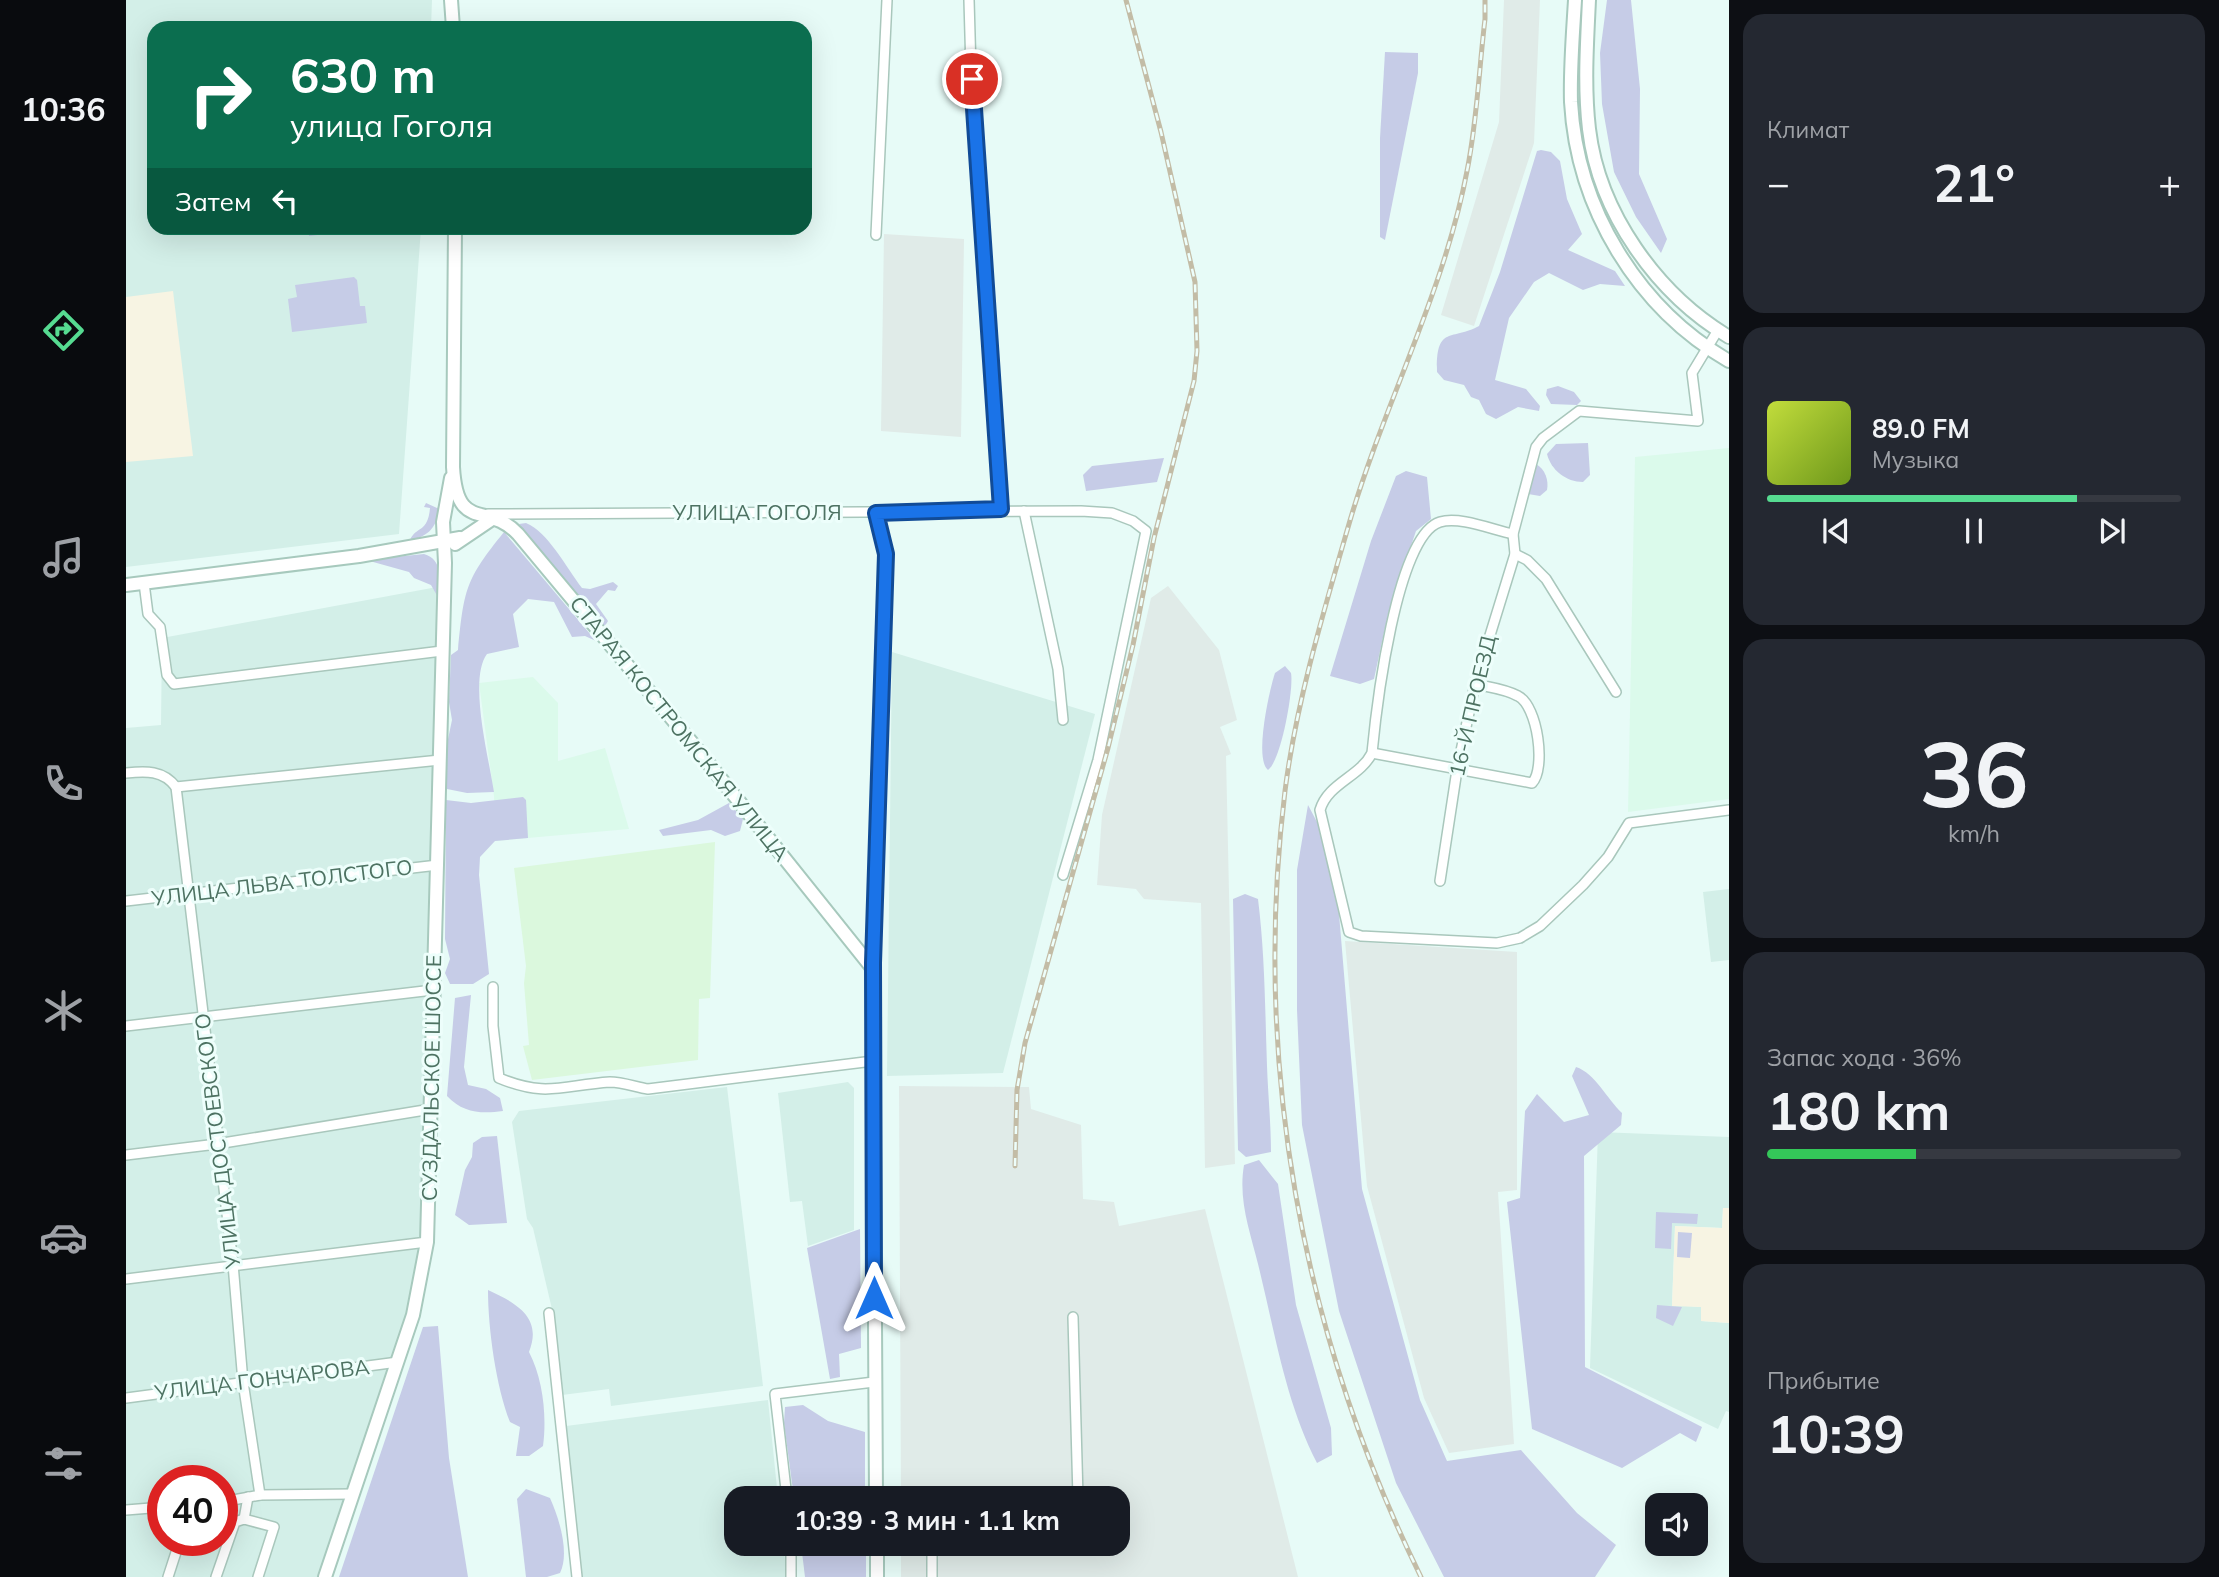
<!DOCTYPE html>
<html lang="ru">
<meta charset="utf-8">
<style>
body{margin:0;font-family:Mulish,sans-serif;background:#242831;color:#f1f3f6;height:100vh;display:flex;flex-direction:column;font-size:26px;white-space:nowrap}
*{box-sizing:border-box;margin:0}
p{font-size:23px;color:#9ea1a6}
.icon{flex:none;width:38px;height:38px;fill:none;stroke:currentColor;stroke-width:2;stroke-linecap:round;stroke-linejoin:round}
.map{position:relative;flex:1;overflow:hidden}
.side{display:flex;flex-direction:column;gap:14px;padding:14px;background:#0d0f14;width:490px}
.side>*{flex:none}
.guide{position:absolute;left:21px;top:21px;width:665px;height:214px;border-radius:21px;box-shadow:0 7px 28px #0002;background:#0b6e4f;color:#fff;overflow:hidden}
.tools{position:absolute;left:1519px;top:1493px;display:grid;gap:14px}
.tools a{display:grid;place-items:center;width:63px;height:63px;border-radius:14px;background:#171b24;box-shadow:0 7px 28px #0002;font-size:35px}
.speed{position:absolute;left:21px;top:1465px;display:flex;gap:14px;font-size:35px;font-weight:700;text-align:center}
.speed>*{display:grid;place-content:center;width:91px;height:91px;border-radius:50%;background:#171b24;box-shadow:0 7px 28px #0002;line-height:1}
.speed .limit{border:10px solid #d22;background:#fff;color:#111}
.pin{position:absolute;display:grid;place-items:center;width:60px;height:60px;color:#fff;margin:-30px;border:4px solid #fff;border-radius:50%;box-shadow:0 2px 7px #0007}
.me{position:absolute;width:77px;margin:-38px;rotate:0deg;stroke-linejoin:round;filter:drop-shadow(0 0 5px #0008)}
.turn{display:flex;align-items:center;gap:24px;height:147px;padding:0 28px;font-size:32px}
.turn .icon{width:91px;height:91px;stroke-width:2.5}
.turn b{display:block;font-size:49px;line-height:60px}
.then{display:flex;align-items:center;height:66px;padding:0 28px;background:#0003;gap:14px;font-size:26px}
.big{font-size:52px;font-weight:700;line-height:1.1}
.side .tile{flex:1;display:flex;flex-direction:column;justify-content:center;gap:10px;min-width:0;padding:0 24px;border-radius:21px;background:#242831}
.side .dial{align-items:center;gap:0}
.dial b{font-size:91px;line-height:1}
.song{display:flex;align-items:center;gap:21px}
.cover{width:84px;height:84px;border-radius:10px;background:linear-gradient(135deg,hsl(70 70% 55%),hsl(80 70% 35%))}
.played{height:7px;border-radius:4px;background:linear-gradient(90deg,#56db91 75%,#363941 75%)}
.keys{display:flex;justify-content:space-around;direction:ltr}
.heat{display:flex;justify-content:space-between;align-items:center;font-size:38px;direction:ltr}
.charge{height:10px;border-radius:5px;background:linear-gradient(90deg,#34c759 36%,#363941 0)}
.trip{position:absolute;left:598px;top:1486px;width:406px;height:70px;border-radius:21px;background:#171b24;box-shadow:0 7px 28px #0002;font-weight:700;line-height:70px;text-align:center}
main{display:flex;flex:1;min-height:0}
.menu{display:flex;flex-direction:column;width:126px;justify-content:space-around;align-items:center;background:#090b0e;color:#9ea1a6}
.menu .icon{width:49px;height:49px}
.menu .selected{color:#56db91}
.menu b{font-size:32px;color:#f1f3f6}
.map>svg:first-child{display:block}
.residential{fill:#d3efe8;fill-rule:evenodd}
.commercial{fill:#dbfaeb}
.industrial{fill:#e0ebe8}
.education{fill:#f7f4e3}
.medical{fill:#dbf8dd}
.green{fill:#c6cce7}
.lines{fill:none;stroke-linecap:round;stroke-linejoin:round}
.street-casing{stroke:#a9c7bc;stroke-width:12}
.secondary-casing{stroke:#a7c9bd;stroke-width:16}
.street{stroke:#fff;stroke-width:9}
.secondary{stroke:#fff;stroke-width:12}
.rail-casing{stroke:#c3bca6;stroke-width:5}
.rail{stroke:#edfefb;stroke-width:2.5;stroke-dasharray:8;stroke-linecap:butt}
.route-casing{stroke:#114b97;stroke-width:18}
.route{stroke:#1a73e8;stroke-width:12}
.labels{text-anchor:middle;stroke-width:6;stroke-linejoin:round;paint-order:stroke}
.street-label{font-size:21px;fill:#4d7262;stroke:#edfefb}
</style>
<main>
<nav class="menu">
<b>10:36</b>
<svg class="icon selected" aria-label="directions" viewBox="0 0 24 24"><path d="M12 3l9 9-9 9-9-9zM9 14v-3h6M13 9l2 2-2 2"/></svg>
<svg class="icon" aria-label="music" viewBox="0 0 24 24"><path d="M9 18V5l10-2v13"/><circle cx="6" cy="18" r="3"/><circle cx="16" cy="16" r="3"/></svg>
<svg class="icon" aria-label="phone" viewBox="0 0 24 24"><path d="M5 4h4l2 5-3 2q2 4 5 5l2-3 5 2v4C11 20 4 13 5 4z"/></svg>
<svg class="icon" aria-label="climate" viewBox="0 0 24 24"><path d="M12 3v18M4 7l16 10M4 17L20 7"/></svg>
<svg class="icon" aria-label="car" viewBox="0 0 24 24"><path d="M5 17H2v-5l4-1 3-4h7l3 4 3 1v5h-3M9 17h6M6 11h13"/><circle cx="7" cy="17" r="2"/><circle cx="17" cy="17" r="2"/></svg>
<svg class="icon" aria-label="filters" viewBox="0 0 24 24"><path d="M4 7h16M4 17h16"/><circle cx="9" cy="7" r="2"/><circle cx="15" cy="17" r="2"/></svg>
</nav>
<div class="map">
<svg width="1603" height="1577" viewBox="0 0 1603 1577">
<rect width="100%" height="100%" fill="#e7fbf7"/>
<g class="residential">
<path d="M0,0H306L305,28H28V228H295L273,534L0,567Z"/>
<path d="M311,587L299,1253L196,1577H0V728L35,725L36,638ZM37,1480H96V1540H37Z"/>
<path d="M766,652L969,714L877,1073L761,1076Z"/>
<path d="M1603,889V960L1585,962L1577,892Z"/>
<path d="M722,1082L728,1088V1230L682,1246L676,1201L664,1202L652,1093Z"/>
<path d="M601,1087L637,1386L485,1406L483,1389L436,1395L429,1322L407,1228L401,1219L386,1122L393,1111Z"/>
<path d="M1472,1132L1603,1137V1208H1597L1596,1228L1549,1226L1546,1305L1575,1307V1321L1603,1323V1412L1600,1411L1592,1429L1464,1368Z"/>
<path d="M642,1400L652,1498H611V1544H657L661,1577H456L440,1426Z"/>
</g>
<g class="commercial">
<path d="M1603,448V799L1502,812L1509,457Z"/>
<path d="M407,677L432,703V761L479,748L503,829L369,841L368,796L353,683Z"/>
</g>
<g class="industrial">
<path d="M1378,0H1414L1408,143L1348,326L1315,315L1373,122Z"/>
<path d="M758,234L838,239L835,437L755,431Z"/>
<path d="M1042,586L1093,650L1111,720L1094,727L1105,754L1100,756L1109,1164L1079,1168L1075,903L1018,899L1010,889L971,885L976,815L1025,598Z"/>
<path d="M1219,941L1391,952V1190L1372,1192L1388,1444L1323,1453L1298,1398L1241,1186Z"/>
<path d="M773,1086L903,1087L905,1109L955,1125L957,1199L988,1202L993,1226L1079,1209L1172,1577H775V1544H992V1498H775Z"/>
</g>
<g class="education">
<path d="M47,291L67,456L0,462V297Z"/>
<path d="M1597,1208H1603V1323L1575,1321V1307L1546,1306L1549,1226L1596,1228Z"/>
</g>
<path class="medical" d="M589,842L584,998L573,999L572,1060L406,1080L397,1046L403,1045L398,983L400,966L388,868Z"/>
<g class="green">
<path d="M1481,0H1505L1514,89L1513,174L1541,239L1535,253L1510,217L1488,172L1476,104L1474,53Z"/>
<path d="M1259,52L1292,53V73L1259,240L1254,237V138Z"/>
<path d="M1415,150L1425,152L1434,161L1441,199L1456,234L1442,250L1489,271L1499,286L1474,284L1457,290L1423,273L1408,282L1383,318L1369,380L1400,389L1414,406L1413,411L1392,407L1370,419L1360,414L1353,400L1345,397L1338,385L1318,380L1311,372C1310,325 1325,341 1353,326L1374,272L1411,151Z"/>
<path d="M182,228H242V229L183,236Z"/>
<path d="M228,277L231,280L234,306H239L241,323L166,332L162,299L171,297L169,285Z"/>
<path d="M1432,386L1448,392L1455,401L1451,405L1425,404L1420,395L1421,389Z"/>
<path d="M1462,443L1464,475L1457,482C1440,482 1425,470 1421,454L1430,444Z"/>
<path d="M1038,458L1031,482L960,491L957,475L966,466Z"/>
<path d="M1410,464C1419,469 1423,480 1421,490L1414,496L1402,494Z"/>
<path d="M1280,471L1301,477L1305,519L1290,531L1262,614L1248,679L1234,684L1204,676L1245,541L1270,476Z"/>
<path d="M300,503L311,508L315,506C310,526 305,536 284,540C290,526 302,533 304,508L298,507Z"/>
<path d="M400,523C422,532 440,567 456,588L464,589L487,582L492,586L489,591L482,590L470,604L482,621L477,629L393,524Z"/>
<path d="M378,532L470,641L459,636L446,637L428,602L402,599L387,614L393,647L361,654C342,679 363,759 368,792L341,793L321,789V744L326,720L323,702L325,655L332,650C338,590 339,580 378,532Z"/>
<path d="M298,554C317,559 315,582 313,599L305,585L288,578L283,572L240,560Z"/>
<path d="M1159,666L1165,673C1168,689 1155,761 1142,770C1128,759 1143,691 1149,673Z"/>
<path d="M397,797L400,800L402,838L369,841L354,857L353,875L363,974L347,984H324L319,973L324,959L319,939L320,800L345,803Z"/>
<path d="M603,803L617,819L614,831L599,836L585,830L537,836L533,830L572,820Z"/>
<path d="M1182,805L1208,854L1236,1189L1294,1400L1321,1461L1395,1450L1451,1513L1490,1545L1469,1577H1318L1270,1483L1213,1311L1176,1125L1171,1010V870Z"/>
<path d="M1119,894L1132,899C1139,955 1139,1009 1141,1066C1142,1095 1145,1123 1145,1152L1120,1157L1112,1150L1107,899Z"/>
<path d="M345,995L338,1067L342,1085L360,1089L374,1098L377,1111C355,1114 337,1113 321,1096L329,998Z"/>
<path d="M1450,1067C1469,1073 1481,1099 1496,1113L1495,1125L1458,1156L1459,1367L1576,1427L1570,1442L1554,1433L1496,1468L1406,1429L1381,1202L1394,1198L1399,1111L1411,1094L1438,1122L1463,1115L1446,1076Z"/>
<path d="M371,1136L381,1223L343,1225L329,1215L339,1170L346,1157L347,1143L356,1137Z"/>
<path d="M1133,1160L1152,1184L1170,1305L1205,1428L1206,1455L1191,1463C1159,1401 1149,1332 1132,1264C1124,1231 1112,1200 1118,1165Z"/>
<path d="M1530,1212L1572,1214L1571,1224L1546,1223L1545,1249L1529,1248Z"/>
<path d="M734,1229L735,1348L713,1354L714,1377L704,1379L681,1248Z"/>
<path d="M1552,1232L1566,1233L1564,1258L1551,1257Z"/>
<path d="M362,1290C390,1303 417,1317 403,1352C417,1379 421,1416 417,1446L403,1456H390L394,1427L384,1422C370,1387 362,1328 362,1290Z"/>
<path d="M1531,1305L1556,1307L1547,1326L1530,1318Z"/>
<path d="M312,1326L323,1458L342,1577H213L297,1327Z"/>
<path d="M677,1405L702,1421L739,1432V1498H668L658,1423L659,1407Z"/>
<path d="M400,1489L424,1498C433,1518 444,1553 434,1573L421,1577H400L391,1499Z"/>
<path d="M675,1544H740V1577H679Z"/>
</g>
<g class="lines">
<g class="street-casing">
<g id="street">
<path d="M843,0L846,105L875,509"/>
<path d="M750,235L761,0"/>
<path d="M898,511L932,669L937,720"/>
<path d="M362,514L955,511L986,513L1007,521L1020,531L972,760L937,875"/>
<path d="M1387,534C1367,530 1334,516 1314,522C1270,535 1250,711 1246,753C1234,777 1202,783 1194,810L1223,932L1235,936L1371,943L1394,938L1414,926L1457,885L1482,857L1503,823L1603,810"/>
<path d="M1389,554L1401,560L1420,579L1490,692"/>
<path d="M18,583L22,614L34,627L41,675L48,684L316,651"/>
<path d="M1246,753L1406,783C1420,769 1412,706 1392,696C1380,689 1362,687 1349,684"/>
<path d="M0,773C20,771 37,770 50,787"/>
<path d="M50,787L107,1264L117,1382L134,1495"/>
<path d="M50,787L314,760"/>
<path d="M1314,881L1331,770L1349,684L1389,554L1387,534L1410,447L1417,438L1453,411L1572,421L1566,373L1592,330"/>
<path d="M0,901L312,865"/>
<path d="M747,969L760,554L750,513"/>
<path d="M367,987V1026L373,1078C421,1098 437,1085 484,1082C496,1082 510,1087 522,1089L747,1061"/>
<path d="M0,1026L307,990"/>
<path d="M0,1155L91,1144L305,1109"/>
<path d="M0,1279L301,1242"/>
<path d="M423,1313L451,1577"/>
<path d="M947,1317L952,1498"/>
<path d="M0,1398L272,1362"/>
<path d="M661,1498L649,1394L748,1382"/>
<path d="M96,1502L134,1495L227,1494"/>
<path d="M0,1510L37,1507"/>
<path d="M118,1519L122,1497"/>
<path d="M806,1544V1577"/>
<path d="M42,1577L54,1540"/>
<path d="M90,1577L109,1522L118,1519L148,1527L132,1577"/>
<path d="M665,1577V1544"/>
</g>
</g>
<g class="secondary-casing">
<g id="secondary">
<path d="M325,0L327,28"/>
<path d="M1449,0C1447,34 1444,68 1445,102C1451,208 1511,308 1603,361"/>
<path d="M1463,0C1461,43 1458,86 1463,129C1473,213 1531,294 1603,337"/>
<path d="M329,228L327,467C331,534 361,501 392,534L567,744L747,969L750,1498"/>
<path d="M329,544L366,519"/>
<path d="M0,585L233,556L334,538"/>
<path d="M751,1544V1577"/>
<path d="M199,1577L287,1315L301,1242L319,563L317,522L325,478"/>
</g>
</g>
<use href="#street" class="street"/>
<use href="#secondary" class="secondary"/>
<g class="rail-casing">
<g id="rail">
<path d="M889,1166L891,1090L899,1043L982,748L1007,645L1028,538L1068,381L1071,351L1069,282L1035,132L1000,0"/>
<path d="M1295,1577C1175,1333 1126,1062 1159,791C1170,703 1198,610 1223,524C1257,406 1318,293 1341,171C1351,122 1353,69 1359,19V0"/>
</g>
</g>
<use href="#rail" class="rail"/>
</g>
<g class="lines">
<g class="route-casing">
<path id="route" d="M748,1298L747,963L760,554L750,513L875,509L846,79"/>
</g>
<use href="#route" class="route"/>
</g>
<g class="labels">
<g class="street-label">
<text x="631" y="520">УЛИЦА ГОГОЛЯ</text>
<text transform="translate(1347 706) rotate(-77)" y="7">16-Й ПРОЕЗД</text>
<text transform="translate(553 729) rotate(51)" y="7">СТАРАЯ КОСТРОМСКАЯ УЛИЦА</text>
<text transform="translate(156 883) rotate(-7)" y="7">УЛИЦА ЛЬВА ТОЛСТОГО</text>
<text transform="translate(306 1078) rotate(-89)" y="7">СУЗДАЛЬСКОЕ ШОССЕ</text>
<text transform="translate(92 1141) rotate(-97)" y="7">УЛИЦА ДОСТОЕВСКОГО</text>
<text transform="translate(136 1380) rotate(-7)" y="7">УЛИЦА ГОНЧАРОВА</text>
</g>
</g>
</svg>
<div class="tools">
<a><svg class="icon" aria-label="sound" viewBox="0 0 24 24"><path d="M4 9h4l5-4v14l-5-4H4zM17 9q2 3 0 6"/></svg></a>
</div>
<div class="speed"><div class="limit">40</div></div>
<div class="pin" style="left:846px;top:79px;background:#d93025"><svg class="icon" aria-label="arrive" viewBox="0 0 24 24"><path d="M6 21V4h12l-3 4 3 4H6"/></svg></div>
<svg class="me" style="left:748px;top:1298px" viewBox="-20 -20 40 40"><path d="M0-17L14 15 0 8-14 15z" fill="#1a73e8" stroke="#fff" stroke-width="4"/></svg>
<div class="trip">10:39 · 3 мин · 1.1 km</div>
<div class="guide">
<div class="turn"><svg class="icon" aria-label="right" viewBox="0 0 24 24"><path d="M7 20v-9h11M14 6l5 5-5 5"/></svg><div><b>630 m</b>улица Гоголя</div></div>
<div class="then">Затем<svg class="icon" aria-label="left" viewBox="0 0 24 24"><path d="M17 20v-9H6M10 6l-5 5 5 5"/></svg></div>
</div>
</div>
<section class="side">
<div class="tile"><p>Климат</p>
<div class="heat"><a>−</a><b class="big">21°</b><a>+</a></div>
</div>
<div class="tile">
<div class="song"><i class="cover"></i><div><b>89.0 FM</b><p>Музыка</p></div></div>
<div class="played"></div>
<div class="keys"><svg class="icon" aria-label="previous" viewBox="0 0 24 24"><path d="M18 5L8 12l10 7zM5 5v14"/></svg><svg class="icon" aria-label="pause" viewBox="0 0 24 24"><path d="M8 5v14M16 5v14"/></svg><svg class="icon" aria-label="next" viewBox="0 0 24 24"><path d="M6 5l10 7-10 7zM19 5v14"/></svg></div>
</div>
<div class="tile dial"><b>36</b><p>km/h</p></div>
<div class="tile"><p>Запас хода · 36%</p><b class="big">180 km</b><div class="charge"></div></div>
<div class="tile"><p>Прибытие</p><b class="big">10:39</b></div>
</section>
</main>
